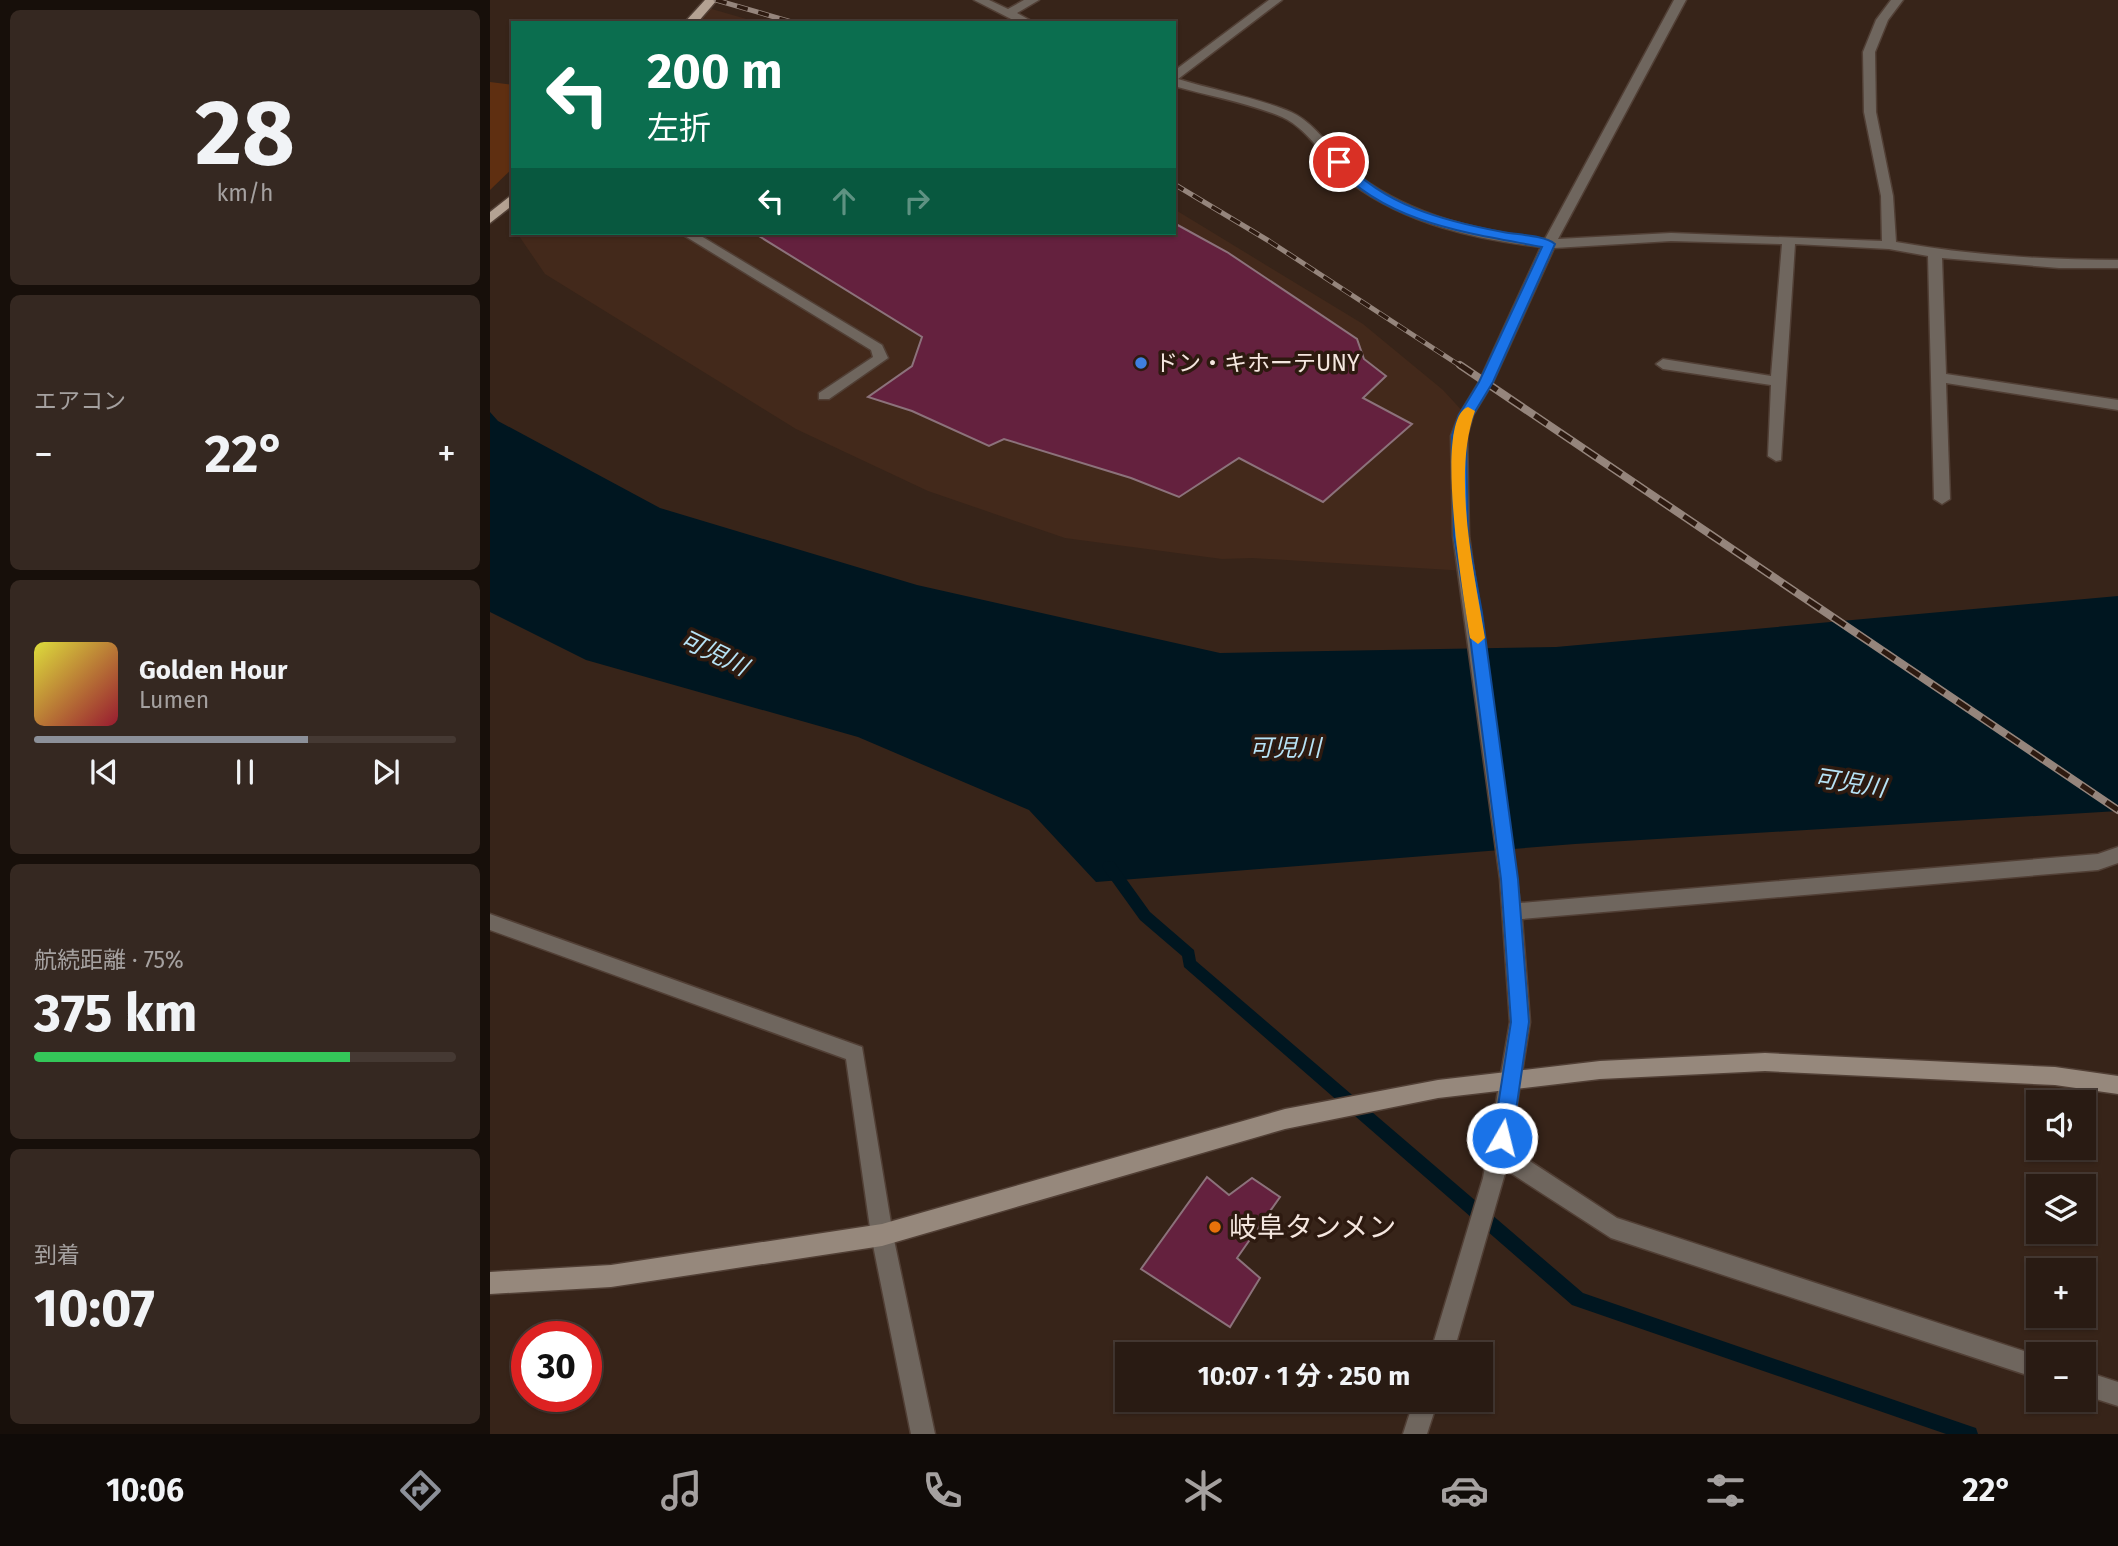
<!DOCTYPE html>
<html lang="ja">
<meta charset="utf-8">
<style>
body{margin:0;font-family:"Fira Sans","Noto Sans JP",sans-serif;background:#352821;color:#f1f3f6;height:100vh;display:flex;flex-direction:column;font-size:26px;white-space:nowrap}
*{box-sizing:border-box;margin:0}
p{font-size:23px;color:#a5a1a0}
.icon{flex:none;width:38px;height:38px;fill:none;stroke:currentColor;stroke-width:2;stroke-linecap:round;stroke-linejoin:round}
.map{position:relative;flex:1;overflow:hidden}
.drawer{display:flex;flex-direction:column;gap:10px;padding:10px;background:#170f0a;width:490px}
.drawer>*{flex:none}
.banner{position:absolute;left:21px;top:21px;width:665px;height:214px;border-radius:0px;box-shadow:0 2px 5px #0004,0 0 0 2px #453933;background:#0b6e4f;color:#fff;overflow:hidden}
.controls{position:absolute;left:1536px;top:1090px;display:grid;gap:14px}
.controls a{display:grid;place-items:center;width:70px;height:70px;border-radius:0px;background:#291b13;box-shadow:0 2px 5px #0004,0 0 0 2px #453933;font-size:35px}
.speed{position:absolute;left:21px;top:1321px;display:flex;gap:14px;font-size:35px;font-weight:700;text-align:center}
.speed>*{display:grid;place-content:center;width:91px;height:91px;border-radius:50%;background:#291b13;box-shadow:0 2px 5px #0004,0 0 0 2px #453933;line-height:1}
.speed .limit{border:10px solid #d22;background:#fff;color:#111}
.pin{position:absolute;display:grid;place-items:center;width:60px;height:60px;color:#fff;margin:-30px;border:4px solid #fff;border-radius:50%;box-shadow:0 2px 7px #0007}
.me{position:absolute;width:77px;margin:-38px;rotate:8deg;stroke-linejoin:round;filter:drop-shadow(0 0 5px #0008)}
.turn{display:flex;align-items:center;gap:24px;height:147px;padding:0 21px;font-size:32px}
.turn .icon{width:91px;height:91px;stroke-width:2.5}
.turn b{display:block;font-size:49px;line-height:60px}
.lanes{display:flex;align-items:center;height:66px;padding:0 21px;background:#0003;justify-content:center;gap:35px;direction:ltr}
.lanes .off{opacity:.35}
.big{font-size:52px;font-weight:700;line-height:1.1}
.drawer .card{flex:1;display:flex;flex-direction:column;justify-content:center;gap:10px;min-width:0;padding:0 24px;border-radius:10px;background:#352821}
.drawer .dial{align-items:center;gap:0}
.dial b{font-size:91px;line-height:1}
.song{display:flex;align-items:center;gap:21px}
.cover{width:84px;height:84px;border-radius:10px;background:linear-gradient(135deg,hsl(60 70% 55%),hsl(350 70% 35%))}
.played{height:7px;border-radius:4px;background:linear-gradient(90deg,#8c9099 65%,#453933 65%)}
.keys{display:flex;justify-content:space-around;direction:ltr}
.heat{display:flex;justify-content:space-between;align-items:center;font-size:38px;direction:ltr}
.charge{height:10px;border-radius:5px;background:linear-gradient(90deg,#34c759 75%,#453933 0)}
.trip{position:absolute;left:625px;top:1342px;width:378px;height:70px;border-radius:0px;background:#291b13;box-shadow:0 2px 5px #0004,0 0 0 2px #453933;font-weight:700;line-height:70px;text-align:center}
.menu{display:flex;height:112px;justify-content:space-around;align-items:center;background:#100b08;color:#a5a1a0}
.menu .icon{width:49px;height:49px}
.menu .on{color:#8c9099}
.menu b{font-size:32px;color:#f1f3f6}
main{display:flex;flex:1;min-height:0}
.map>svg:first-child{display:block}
.built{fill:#43291b}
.green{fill:#5f2f11}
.water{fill:#001620}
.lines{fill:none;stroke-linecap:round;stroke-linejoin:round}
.stream{fill:#001620;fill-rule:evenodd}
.building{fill:#64213e;stroke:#8c727b;stroke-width:2}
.lane-casing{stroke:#513f35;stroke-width:3}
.street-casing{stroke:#513f35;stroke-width:3}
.secondary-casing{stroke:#513f35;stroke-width:3}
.primary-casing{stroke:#513f35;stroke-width:3}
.lane{fill:#6f665e;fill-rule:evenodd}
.street{fill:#6f665e;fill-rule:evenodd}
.secondary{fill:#96887c;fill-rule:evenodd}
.primary{fill:#b4a293;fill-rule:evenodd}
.rail-far1-casing{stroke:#95857c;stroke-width:5}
.rail-casing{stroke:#95857c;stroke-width:8}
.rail-far1{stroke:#2d1a10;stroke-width:3.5;stroke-dasharray:11;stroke-linecap:butt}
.rail{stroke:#2d1a10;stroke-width:5;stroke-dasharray:15;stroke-linecap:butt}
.route{fill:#1a73e8;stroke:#114b97;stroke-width:2}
.slow{fill:#f59e0b}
.shop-dot{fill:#3f7fe0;stroke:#2d1a10;stroke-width:2.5}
.food-dot{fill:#e8710a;stroke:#2d1a10;stroke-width:2.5}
.labels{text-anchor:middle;stroke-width:7;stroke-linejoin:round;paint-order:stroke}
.poi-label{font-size:23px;fill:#f4e6df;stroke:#2d1a10;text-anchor:start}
.water-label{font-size:24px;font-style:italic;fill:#b7e3f6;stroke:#2d1a10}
.near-poi-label{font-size:28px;fill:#f4e6df;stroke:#2d1a10;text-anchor:start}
</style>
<main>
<section class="drawer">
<div class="card dial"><b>28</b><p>km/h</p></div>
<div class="card"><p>エアコン</p>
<div class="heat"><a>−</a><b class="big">22°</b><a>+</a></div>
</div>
<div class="card">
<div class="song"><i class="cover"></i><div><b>Golden Hour</b><p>Lumen</p></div></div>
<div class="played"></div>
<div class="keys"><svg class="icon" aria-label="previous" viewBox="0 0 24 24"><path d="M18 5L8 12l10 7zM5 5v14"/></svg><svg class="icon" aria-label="pause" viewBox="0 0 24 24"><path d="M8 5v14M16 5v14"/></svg><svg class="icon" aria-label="next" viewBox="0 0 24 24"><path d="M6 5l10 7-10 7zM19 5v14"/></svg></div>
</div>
<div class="card"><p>航続距離 · 75%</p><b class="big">375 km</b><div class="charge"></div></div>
<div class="card"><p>到着</p><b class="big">10:07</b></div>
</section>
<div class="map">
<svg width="1628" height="1434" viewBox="0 0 1628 1434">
<rect width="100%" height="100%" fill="#372419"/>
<g class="built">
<path d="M215,7L270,23H200Z"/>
<path d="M684,209L873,324L953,390L976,415L977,571L762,558L732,559L575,538L438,491L306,429L55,274L27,233H684Z"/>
</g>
<path class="green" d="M0,82L23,85V168L0,190Z"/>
<path class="water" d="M0,412L8,421L170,508L427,585L730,653L1066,647L1628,596V811L1085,844L606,882L539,810L368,737L96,660L0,612Z"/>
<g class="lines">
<path class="stream" d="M619,861L624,862L660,912L704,950L706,961L1093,1293L1480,1426L1486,1428L1488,1434H1456L1082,1305L694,967L692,956L650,920L614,870L612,866L614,862Z"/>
</g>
<g class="building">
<path d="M684,223L737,252L867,339L874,359L896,376L873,398L922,424L833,502L749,458L689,497L641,478L514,439L499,446L422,411L378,397L422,366L432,337L264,233H684Z"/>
<path d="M717,1177L739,1195L762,1178L790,1197L747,1258L770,1278L740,1327L651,1269Z"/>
</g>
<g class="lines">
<g class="lane-casing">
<path id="lane" d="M190,233H206L392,345L398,358L339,399H329V393L383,357L381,350Z"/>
</g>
<g class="street-casing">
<g id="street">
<path d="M484,0H499L518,9L534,0H549L527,13L545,23H529Z"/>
<path d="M779,0H792L688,79C723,90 769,98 801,112C831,126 845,159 870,177C925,217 989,231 1055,239L1184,0H1196L1068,239L1181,233L1392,241L1391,196L1374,112L1373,52L1386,20L1401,0H1413L1398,20L1385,52L1386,112L1403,196L1406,242C1479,255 1554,260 1628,260V268H1569L1452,258L1456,374L1628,400V410L1456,383L1460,499L1452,504L1444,499L1438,256L1399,249L1305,244L1291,460L1286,461L1278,456L1281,385L1173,369L1166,364L1173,359L1281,376L1292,244L1181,241L1064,248L1003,382L983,415L977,436L979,536L1030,903L1608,854L1628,847V863L1608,870L1032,919L1040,1022L1020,1148L1127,1218L1549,1356V1379L1121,1238L1016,1170L963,1354H940L993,1178L1020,1022L1010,879L963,536L961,436L969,415L989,382L1051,247C984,239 917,224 861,183C836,164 822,131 792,117C759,103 719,96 684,86V71Z"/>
<path d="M0,914L372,1047L403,1235L445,1434H421L381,1235L356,1059L0,930Z"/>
<path d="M1594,1371L1628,1382V1406L1594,1395Z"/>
<path d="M924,1400H948L937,1434H913Z"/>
</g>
</g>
<g class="secondary-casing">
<path id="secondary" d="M1275,1053L1565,1067L1628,1076V1094L1565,1085L1275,1071L1110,1079L948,1098L795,1129L392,1246L121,1287L0,1294V1272L121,1265L392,1224L795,1109L948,1080L1110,1061Z"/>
</g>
<g class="primary-casing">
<g id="primary">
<path d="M215,0H227L207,23H194Z"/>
<path d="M23,194V205L0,223V212Z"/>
</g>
</g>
<use href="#lane" class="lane"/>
<use href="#street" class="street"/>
<use href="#secondary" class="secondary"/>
<use href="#primary" class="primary"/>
<g class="rail-far1-casing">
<g id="rail-far1">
<path d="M226,0L305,23"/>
<path d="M684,184L779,241L972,367"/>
</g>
</g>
<g class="rail-casing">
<path id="rail" d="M970,365L1628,810"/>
</g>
<use href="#rail-far1" class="rail-far1"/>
<use href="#rail" class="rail"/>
</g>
<path class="route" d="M844,160H853C895,206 954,221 1013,232C1028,235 1054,235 1065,244L1003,382L983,415L976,436L978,536L992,613L1028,879L1039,1022L1022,1138L1019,1144L1012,1147L1005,1144L1003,1138L1021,1022L1011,879L977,613L964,536L962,436L969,415L989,382L1052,247C978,233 898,224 844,165Z"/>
<path class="slow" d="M978,407L985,411C962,475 984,572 995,638L988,644L980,638C975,605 942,419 978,407Z"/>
<circle class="shop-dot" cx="651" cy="363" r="7"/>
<circle class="food-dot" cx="725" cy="1227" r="7"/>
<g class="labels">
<g class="poi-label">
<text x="665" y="371">ドン・キホーテUNY</text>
</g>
<g class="water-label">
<text transform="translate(224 653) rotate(26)" y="8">可児川</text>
<text x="795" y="756">可児川</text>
<text transform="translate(1360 783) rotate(9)" y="8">可児川</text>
</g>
<g class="near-poi-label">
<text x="739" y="1237">岐阜タンメン</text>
</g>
</g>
</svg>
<div class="controls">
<a><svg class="icon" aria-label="sound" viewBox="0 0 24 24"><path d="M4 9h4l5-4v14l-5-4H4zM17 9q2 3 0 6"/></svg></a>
<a><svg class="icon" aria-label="layers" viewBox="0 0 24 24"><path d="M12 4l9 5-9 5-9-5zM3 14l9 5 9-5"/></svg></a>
<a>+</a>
<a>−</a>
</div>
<div class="speed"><div class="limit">30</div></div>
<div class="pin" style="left:849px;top:162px;background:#d93025"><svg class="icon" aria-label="arrive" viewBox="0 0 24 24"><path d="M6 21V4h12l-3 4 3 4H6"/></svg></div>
<svg class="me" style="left:1012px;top:1138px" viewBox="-20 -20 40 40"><circle r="17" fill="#1a73e8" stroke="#fff" stroke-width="3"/><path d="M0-11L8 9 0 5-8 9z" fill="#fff"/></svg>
<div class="trip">10:07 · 1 分 · 250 m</div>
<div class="banner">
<div class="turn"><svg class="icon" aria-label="left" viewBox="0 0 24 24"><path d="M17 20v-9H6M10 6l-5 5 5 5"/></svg><div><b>200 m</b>左折</div></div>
<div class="lanes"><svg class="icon" aria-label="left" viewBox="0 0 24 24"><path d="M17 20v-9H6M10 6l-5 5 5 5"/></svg><svg class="icon off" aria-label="ahead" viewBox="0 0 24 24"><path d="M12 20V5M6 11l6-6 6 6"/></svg><svg class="icon off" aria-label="right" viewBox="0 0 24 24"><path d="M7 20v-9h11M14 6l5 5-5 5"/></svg></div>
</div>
</div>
</main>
<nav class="menu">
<b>10:06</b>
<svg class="icon on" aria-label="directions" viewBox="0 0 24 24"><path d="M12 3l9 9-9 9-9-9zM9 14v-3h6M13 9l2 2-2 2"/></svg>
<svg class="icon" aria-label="music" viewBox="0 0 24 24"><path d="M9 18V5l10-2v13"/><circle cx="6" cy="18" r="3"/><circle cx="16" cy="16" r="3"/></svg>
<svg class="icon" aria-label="phone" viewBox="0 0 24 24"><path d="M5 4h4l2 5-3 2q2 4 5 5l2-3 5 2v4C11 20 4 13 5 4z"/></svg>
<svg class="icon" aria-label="climate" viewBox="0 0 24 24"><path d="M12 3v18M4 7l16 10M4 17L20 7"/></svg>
<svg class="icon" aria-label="car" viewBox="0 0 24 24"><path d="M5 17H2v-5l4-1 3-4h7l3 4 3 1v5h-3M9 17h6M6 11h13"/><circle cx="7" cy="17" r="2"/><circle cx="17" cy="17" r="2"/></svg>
<svg class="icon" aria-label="filters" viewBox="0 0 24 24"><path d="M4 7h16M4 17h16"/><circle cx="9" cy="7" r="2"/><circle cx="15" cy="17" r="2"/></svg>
<b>22°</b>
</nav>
